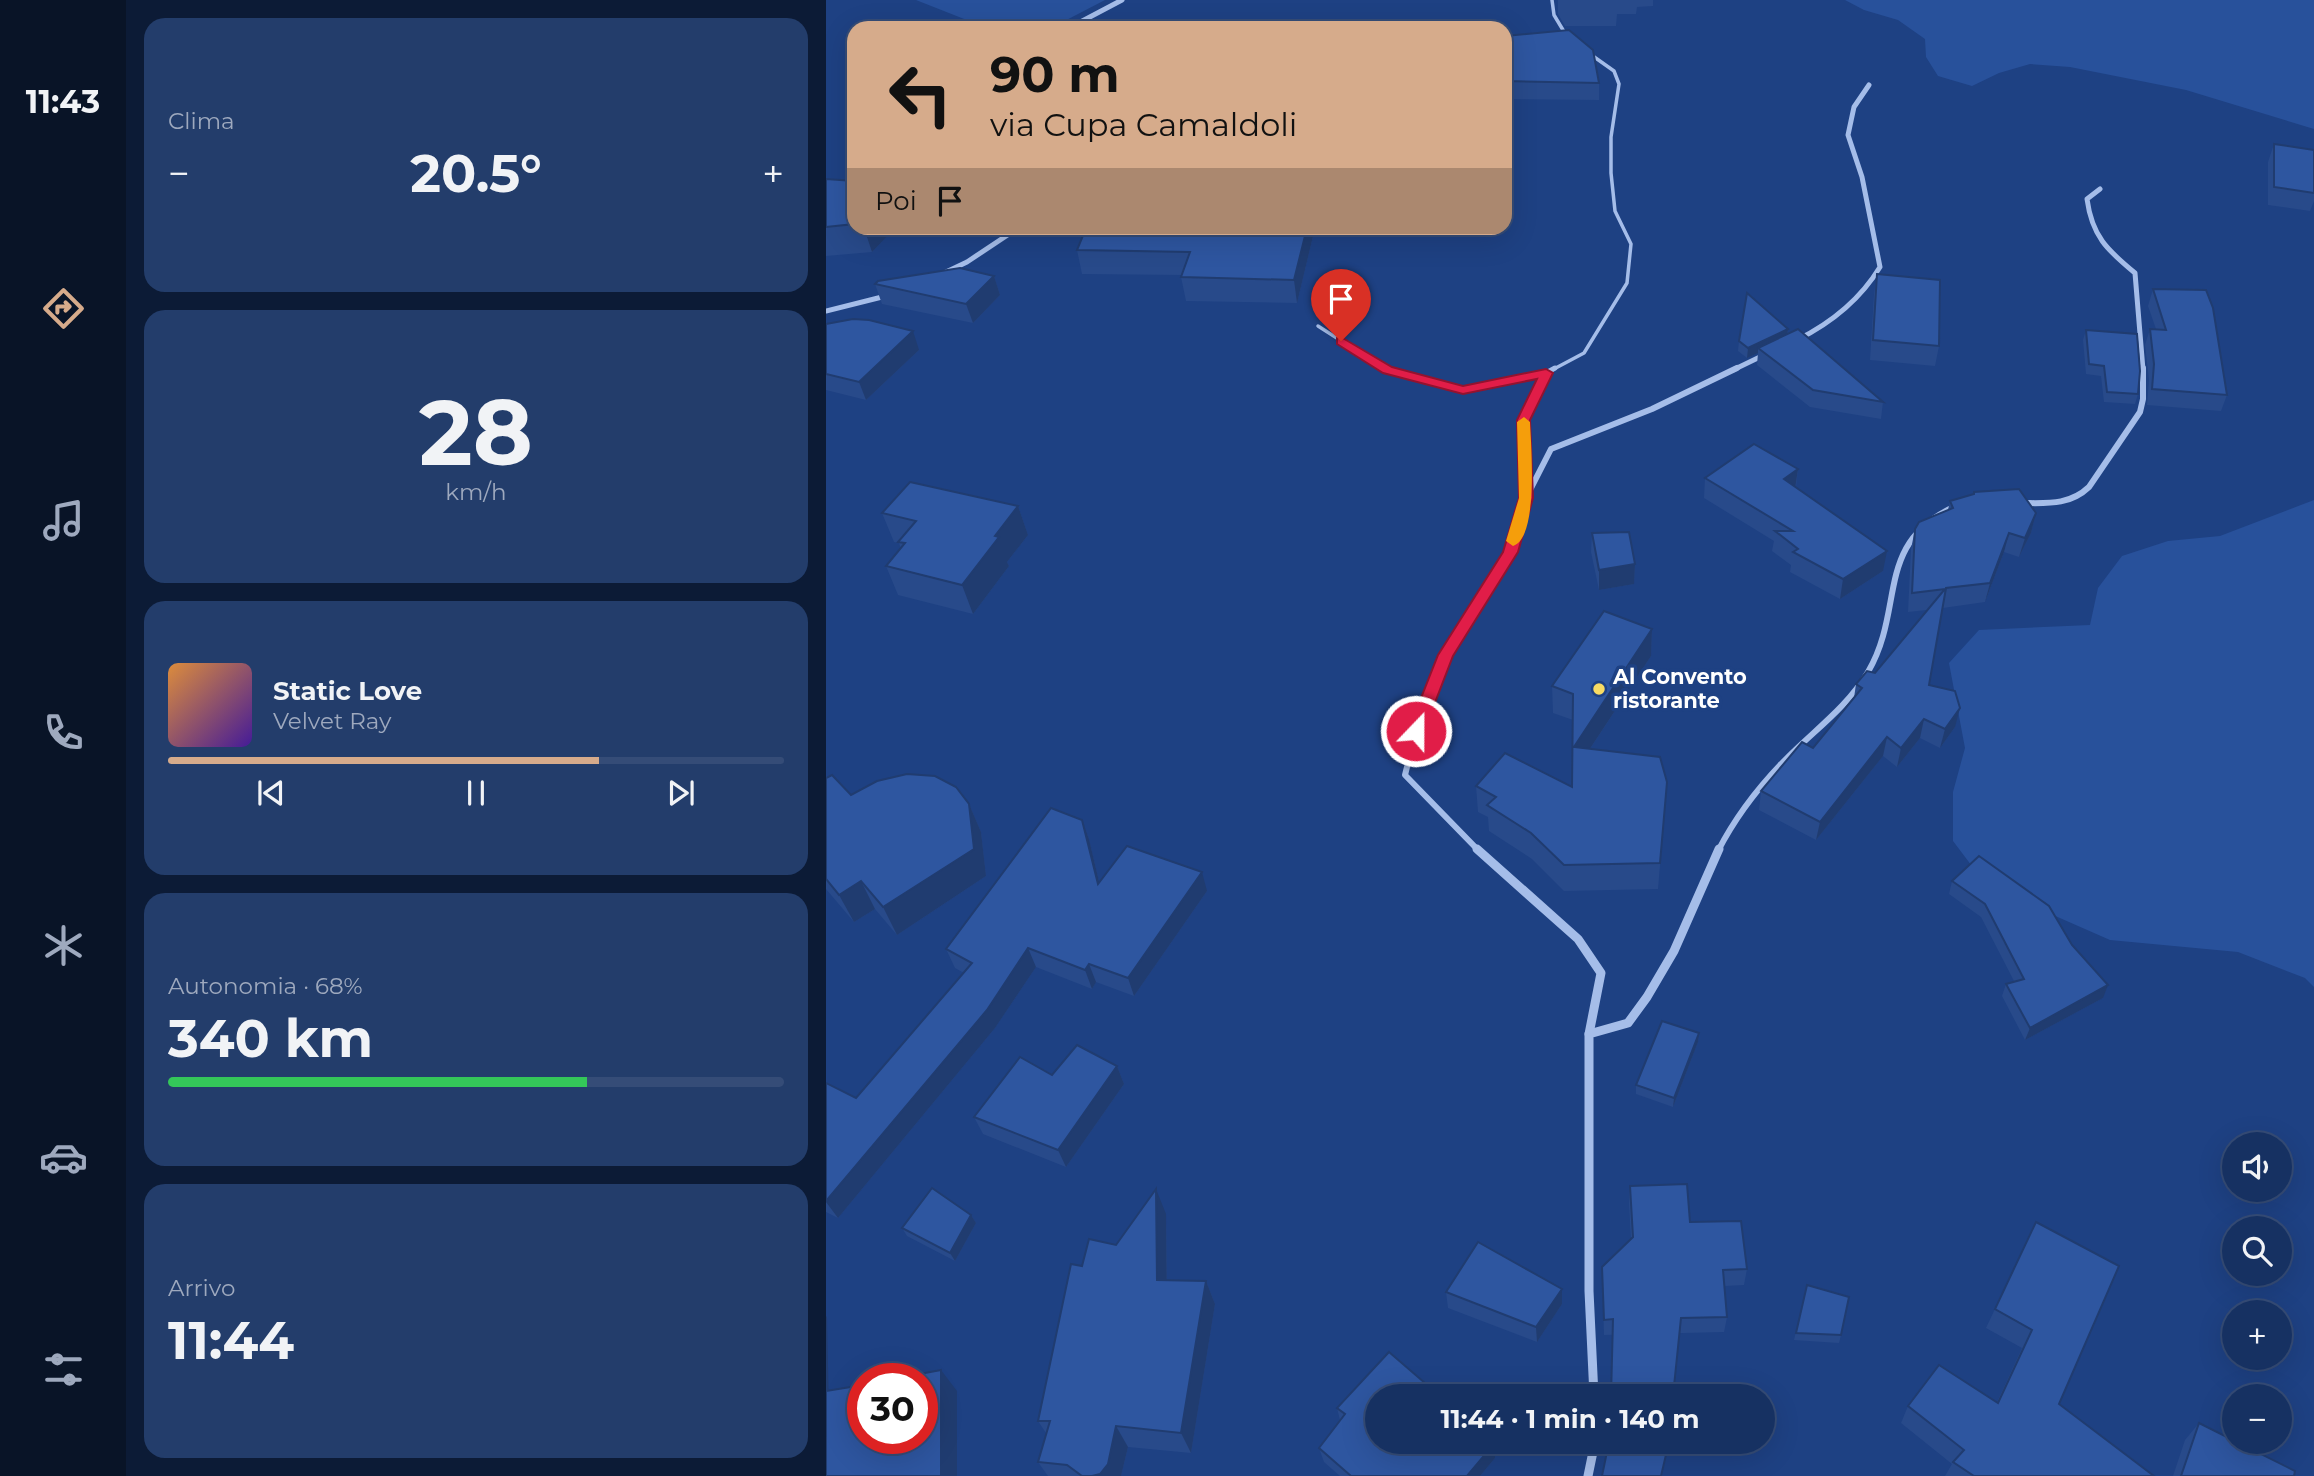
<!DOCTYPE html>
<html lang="it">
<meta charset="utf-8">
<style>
body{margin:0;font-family:Montserrat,sans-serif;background:#233d6b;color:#f1f3f6;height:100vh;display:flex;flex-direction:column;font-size:26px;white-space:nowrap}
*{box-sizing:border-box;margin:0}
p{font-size:23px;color:#9ea9be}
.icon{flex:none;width:38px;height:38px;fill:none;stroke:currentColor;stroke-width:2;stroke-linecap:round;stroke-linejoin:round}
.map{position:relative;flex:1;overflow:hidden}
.details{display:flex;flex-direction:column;gap:18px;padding:18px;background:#0c1b36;width:700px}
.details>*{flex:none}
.guide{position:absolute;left:21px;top:21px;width:665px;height:214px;border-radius:21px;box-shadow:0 7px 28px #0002,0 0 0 2px #354c77;background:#d6ab8b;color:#111;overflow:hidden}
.fabs{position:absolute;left:1396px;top:1132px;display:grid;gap:14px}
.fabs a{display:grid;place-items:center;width:70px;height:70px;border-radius:50%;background:#163162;box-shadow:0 7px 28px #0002,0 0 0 2px #354c77;font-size:35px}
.speed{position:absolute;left:21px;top:1363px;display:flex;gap:14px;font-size:35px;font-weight:700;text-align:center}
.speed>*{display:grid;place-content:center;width:91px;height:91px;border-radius:50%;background:#163162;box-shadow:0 7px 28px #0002,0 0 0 2px #354c77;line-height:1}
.speed .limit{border:10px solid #d22;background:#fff;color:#111}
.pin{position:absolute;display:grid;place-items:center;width:60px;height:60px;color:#fff;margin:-72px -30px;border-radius:50% 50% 50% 0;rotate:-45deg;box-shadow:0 0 7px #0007}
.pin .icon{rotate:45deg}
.me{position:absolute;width:77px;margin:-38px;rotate:22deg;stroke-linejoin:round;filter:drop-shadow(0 0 5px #0008)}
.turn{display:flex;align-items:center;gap:24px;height:147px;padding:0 28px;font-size:32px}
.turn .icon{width:91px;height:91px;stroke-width:2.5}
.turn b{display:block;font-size:49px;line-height:60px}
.then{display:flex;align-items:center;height:66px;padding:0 28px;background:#0003;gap:14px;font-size:26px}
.big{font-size:52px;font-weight:700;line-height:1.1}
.details .tile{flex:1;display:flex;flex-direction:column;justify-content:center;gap:10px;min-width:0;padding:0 24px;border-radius:21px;background:#233d6b}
.details .dial{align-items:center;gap:0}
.dial b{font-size:91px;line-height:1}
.song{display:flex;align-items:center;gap:21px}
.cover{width:84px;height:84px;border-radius:10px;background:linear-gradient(135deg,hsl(30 70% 55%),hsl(260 70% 35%))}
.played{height:7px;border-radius:4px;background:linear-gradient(90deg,#d6ab8b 70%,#354c77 70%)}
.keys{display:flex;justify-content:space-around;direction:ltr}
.heat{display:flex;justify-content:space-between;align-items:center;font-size:38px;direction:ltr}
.charge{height:10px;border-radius:5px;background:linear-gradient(90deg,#34c759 68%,#354c77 0)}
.trip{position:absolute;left:539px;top:1384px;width:410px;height:70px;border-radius:35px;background:#163162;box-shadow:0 7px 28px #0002,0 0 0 2px #354c77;font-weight:700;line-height:70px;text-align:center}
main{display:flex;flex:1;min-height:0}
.menu{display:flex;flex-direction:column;width:126px;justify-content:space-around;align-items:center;background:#091427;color:#9ea9be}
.menu .icon{width:49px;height:49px}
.menu .on{color:#d6ab8b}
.menu b{font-size:32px;color:#f1f3f6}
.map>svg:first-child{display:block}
.green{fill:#28519b}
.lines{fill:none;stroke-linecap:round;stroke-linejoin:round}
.lane-far1{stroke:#a5bde9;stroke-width:3.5}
.lane{stroke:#a5bde9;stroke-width:5}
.street-far2{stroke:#a5bde9;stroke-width:5}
.street-far1{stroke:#a5bde9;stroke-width:6}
.street{stroke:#a5bde9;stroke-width:9}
.wall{fill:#284a8a}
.shaded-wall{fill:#203c70}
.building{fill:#2e56a0;stroke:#203c70;stroke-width:2}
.route{fill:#e11d48;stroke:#92132f;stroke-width:2}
.slow{fill:#f59e0b}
.poi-dot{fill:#f8db64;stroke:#1e4183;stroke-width:2.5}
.labels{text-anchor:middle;stroke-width:7;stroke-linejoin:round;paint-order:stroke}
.poi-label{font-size:21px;font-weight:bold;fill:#fff;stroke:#1e4183;text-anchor:start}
</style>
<main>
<nav class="menu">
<b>11:43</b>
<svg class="icon on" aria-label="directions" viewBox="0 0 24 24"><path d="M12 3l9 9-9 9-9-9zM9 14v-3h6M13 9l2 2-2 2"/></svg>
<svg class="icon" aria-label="music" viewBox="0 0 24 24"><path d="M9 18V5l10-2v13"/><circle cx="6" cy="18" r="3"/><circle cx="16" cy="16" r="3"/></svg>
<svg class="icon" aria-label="phone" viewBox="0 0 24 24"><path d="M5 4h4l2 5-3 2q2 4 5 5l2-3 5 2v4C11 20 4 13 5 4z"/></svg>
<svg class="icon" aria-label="climate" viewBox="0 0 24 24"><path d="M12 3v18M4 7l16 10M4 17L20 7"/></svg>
<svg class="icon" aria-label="car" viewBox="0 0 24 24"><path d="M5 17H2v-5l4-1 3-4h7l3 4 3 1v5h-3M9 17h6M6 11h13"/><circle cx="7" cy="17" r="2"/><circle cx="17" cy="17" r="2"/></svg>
<svg class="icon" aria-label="filters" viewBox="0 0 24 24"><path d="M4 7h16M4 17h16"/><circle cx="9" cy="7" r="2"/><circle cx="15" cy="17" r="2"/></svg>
</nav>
<section class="details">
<div class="tile"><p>Clima</p>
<div class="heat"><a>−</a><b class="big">20.5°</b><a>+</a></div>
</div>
<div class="tile dial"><b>28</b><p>km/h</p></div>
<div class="tile">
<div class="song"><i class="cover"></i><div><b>Static Love</b><p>Velvet Ray</p></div></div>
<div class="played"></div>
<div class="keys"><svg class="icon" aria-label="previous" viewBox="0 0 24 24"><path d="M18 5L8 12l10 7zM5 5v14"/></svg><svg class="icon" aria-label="pause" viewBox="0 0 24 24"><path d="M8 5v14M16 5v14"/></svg><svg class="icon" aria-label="next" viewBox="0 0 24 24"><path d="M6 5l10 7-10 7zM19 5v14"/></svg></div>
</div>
<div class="tile"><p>Autonomia · 68%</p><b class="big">340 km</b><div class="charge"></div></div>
<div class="tile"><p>Arrivo</p><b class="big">11:44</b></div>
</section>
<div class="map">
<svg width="1488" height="1476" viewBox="0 0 1488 1476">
<rect width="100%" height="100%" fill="#1e4183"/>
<g class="green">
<path d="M90,0H279L225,28H161Z"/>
<path d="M1019,0H1488V129L1360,90L1244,67L1204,64L1173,73L1146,86L1112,76L1100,57L1099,39L1072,20L1038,10Z"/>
<path d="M1488,500V987L1479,978L1412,952L1284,940L1161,886L1127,841V792L1139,748L1123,663L1153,630L1264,625L1272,588L1296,556L1342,541L1394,536Z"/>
</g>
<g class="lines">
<g class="lane-far1">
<path d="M726,0L728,15L740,35"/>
<path d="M492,326L561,370"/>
<path d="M726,370L758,353L801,283L805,244L789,211L785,173V137L793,84L788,71L764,54"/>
</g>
<path class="lane" d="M558,368L637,390L720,373L729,368"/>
<g class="street-far2">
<path d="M243,28L296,0"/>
<path d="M1274,189L1261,199C1266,236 1281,250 1309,273L1317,370"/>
<path d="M120,272L141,262L192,228"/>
<path d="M0,311L60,296"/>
<path d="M971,340C1005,323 1034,300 1054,267L1036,177L1022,135L1028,107L1043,85"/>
<path d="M907,370L938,355"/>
</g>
<g class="street-far1">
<path d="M700,497L698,420L720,373"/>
<path d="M1194,503C1220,503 1243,506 1263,487L1314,412L1317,399V368"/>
<path d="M653,851L579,775L590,731L620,655L685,552L700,498L725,449L826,409L911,368"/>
<path d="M892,851C910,816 934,785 962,757C990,729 1022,706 1042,672C1080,607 1047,543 1130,506"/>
</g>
<g class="street">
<path d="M651,849L752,939L775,973L763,1034"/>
<path d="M768,1396L763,1291V1034L802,1023L821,997L848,951L893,849"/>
<path d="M762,1476L769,1442"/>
</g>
</g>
<g class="wall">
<path d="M732,0H827V6L811,7L810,14H791L790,26H739L732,14Z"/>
<path d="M679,36L773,83V100L679,99Z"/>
<path d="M1448,144L1488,150V201L1484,211L1442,205V162Z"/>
<path d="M0,179L28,181V228H69L46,252L0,256Z"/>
<path d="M489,228L471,303L360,301L355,277L356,275L256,274L251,250Z"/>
<path d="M1051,274L1113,346L1109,366L1044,360L1048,294Z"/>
<path d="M168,276L174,295L147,323L56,304L49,284Z"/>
<path d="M1327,289L1401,395L1395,411L1321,405L1323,380L1319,345L1324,329H1330L1322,306Z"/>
<path d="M0,324L93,350L40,400L0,390Z"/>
<path d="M962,329V334L1057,402L1055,419L984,407L931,365L932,353L921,358L912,351L913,341Z"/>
<path d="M1260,330L1312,394L1309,404L1278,402L1275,376L1260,374L1257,340Z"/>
<path d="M972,469L970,487L1057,571L1014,599L964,572L965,565L946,551L948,541L878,498L879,478Z"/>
<path d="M1148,492L1210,513L1205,533L1193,557L1178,552L1159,602L1117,608L1103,685L1129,727L1114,748L1094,738L1071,767L1057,756L990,840L933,810L935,791L987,748L1028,698L1030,684L1049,673L1101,610L1082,612L1085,549L1089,529L1122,510L1124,501L1147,495Z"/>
<path d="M192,506L202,535L181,562L183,566L147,614L72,595L60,566L75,549L73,543L68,542L56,513Z"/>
<path d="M766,533L809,564L808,584L773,590L765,552Z"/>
<path d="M826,629L825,656L764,749L841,782L832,889L738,891L706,859L663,831L662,817L652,812L650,786L746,787L747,720L727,713L726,686Z"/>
<path d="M0,778L25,795L143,804L155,832L160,876L71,935L49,909L28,922L0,889Z"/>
<path d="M256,820L263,839L273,882L381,891L308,996L270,982L266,989L210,967L169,1028L12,1218L0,1212V1083L30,1098L138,973L129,968L120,949Z"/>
<path d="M1153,856L1277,998L1199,1040L1176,996L1180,984L1188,981L1155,917L1123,894L1126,881Z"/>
<path d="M873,1033L872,1042L847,1107L810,1094V1085Z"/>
<path d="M291,1066L298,1084L240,1167L157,1134L148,1117L226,1075Z"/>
<path d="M804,1186L864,1222L921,1269L918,1285L898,1286L901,1317L898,1332L778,1335L776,1267L805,1239L803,1202Z"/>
<path d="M340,1214L341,1280L380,1281L389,1304L365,1453L302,1447L295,1476H222L212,1462L220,1433L212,1421L256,1266Z"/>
<path d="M145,1215L150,1223L129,1261L81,1236L76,1228Z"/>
<path d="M1210,1222L1233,1404L1328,1476H1119L1126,1464L1075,1423L1082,1406L1171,1402L1196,1348L1160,1328Z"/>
<path d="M981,1285L1015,1335L1013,1343L968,1340Z"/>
<path d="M620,1292L736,1304L711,1342L622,1308Z"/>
<path d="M511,1408L669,1458L654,1476H514L498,1462L493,1448L514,1420Z"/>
<path d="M1373,1423L1468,1476H1347L1359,1440Z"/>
</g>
<g class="shaded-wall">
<path d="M38,228H69L46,252Z"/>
<path d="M481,228H489L471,303L468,280Z"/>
<path d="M168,276L174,295L147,323L140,304Z"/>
<path d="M962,329L961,339L932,348V353L921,358L922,348Z"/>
<path d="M87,331L93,350L40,400L33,382Z"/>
<path d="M972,469L969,489L958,479Z"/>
<path d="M192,506L202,535L181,562L183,566L147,614L136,585L169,536Z"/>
<path d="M1210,513L1205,533L1193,557L1199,538Z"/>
<path d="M1183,533L1178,552L1159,602L1164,583Z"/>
<path d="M1061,551L1057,571L1014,599L1017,579Z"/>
<path d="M809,564L808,584L773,590V570Z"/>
<path d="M826,629L825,656L748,773V747Z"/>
<path d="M1134,708L1129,727L1114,748L1119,729Z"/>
<path d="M1098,719L1094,738L1071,767L1075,748Z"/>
<path d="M1061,737L1057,756L990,840L994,822Z"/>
<path d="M143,804L155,832L160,876L71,935L57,907Z"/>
<path d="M256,820L263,839L278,903L272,884Z"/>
<path d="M376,872L381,891L308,996L302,978Z"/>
<path d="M35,881L49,909L28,922L13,895Z"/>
<path d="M202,948L210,967L169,1028L12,1218L0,1202Z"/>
<path d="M263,964L270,982L266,989L259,970Z"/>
<path d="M1282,985L1277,998L1199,1040L1204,1028Z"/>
<path d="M873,1033L872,1042L847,1107L848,1098Z"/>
<path d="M291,1066L298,1084L240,1167L232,1150Z"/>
<path d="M330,1189L340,1214L341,1303L331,1280Z"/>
<path d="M145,1215L150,1223L129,1261L124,1253Z"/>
<path d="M380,1281L389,1304L365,1453L355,1433Z"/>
<path d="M736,1289V1304L711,1342L710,1327Z"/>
<path d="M0,1316L1,1317L3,1414L0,1411Z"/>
<path d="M115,1370L131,1391V1476H115Z"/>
<path d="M290,1426L302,1447L295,1476H266Z"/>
<path d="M668,1444L669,1458L654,1476H641Z"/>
</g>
<g class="building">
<path d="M743,30L767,50L773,83L679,81V36Z"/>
<path d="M1448,144L1488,150V193L1448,187Z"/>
<path d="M0,179L28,181V224L0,227Z"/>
<path d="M260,228H481L468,280L355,277L364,252L251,250Z"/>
<path d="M134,268L168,276L140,304L49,284L52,281Z"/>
<path d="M1051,274L1114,280L1113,346L1047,340Z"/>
<path d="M1327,289L1380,290L1387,308L1401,395L1326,389L1328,364L1324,329L1340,330Z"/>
<path d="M921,293L962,329L922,348L913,341Z"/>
<path d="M27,319L43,320L87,331L33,382L0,374V324Z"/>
<path d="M972,329L1057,402L987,390L932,348Z"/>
<path d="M1260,330L1311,334L1314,371L1312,394L1281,392L1278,366L1263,364Z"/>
<path d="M928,444L972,469L958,479L1061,551L1017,579L967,552L972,549L949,531H967L879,478Z"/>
<path d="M84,482L192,506L169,536L173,537L136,585L60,566L79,543L72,542L90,521L56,513Z"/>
<path d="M1193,489L1210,513L1199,538L1183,533L1164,583L1120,588L1103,685L1129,691L1134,708L1119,729L1098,719L1075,748L1061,737L994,822L935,791L976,742L987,748L1036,688L1030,684L1041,671L1049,673L1119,589L1086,593L1089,529L1093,522L1127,508L1124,501L1148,494V492Z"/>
<path d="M803,532L809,564L773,570L766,533Z"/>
<path d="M778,611L826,629L748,747L834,757L841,782L834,863L738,865L705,833L661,805L670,797L650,786L679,753L746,787L747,694L726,686Z"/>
<path d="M81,774L109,776L130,787L143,804L148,849L57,907L35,881L13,895L0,879V778L6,775L25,795L51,781Z"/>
<path d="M225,808L256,820L272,884L301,846L376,872L302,978L263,964L259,970L202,948L161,1010L0,1201V1083L30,1098L146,963L120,949Z"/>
<path d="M1153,856L1223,906L1246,945L1282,985L1204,1028L1180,984L1198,979L1159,904L1126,881Z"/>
<path d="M836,1021L873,1033L848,1098L810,1085Z"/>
<path d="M251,1045L291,1066L232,1150L148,1117L194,1057L226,1075Z"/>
<path d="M861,1184L864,1222L915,1221L921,1269L897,1270L901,1317L855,1318L847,1396H785L787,1319L778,1320L776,1267L807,1237L804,1186Z"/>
<path d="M106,1188L145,1215L124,1253L76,1228Z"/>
<path d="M330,1189L331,1280L380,1281L355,1433L290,1426L282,1464L274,1474L266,1476H256L241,1465L212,1462L224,1421H212L245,1264L256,1266L263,1239L290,1245Z"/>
<path d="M1210,1222L1293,1266L1233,1404L1328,1476H1148L1127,1462L1138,1450L1082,1406L1113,1365L1172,1403L1206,1330L1169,1309Z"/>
<path d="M652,1242L736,1289L710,1327L620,1292Z"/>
<path d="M981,1285L1023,1297L1015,1335L970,1333Z"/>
<path d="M563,1352L614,1396H551V1442H665L668,1444L641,1476H525L493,1448L519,1414L511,1408Z"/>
<path d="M115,1370V1476H0V1391L37,1385V1438H96V1379H67Z"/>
<path d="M1373,1423L1409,1441V1442H1411L1469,1471L1468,1476H1355Z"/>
<path d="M783,1442H843L835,1476H776Z"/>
</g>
<path class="route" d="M515,337L566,367L637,386L720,369L727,373L704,420L707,498L692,552L627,656L598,731L590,737L582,731L612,655L677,552L693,498L691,420L711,379L637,394L557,373L511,344V338Z"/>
<path class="slow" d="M698,417L704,422C705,445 713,538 687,546L680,541L693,498L691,422Z"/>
<circle class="poi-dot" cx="773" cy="689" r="7"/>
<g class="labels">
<g class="poi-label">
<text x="787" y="684">Al Convento<tspan x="787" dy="24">ristorante</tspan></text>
</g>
</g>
</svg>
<div class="fabs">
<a><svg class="icon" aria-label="sound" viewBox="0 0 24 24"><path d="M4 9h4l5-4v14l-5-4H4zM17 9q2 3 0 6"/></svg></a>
<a><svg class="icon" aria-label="search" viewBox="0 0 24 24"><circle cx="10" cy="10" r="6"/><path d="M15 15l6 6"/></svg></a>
<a>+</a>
<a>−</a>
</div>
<div class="speed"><div class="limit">30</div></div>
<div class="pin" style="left:515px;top:341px;background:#d93025"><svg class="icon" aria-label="arrive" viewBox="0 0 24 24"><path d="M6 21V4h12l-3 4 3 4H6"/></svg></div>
<svg class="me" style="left:590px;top:731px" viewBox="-20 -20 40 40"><circle r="17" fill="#e11d48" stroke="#fff" stroke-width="3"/><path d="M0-11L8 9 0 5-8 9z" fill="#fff"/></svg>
<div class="trip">11:44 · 1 min · 140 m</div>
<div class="guide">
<div class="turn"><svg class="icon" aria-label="left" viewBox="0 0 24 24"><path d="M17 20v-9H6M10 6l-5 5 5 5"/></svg><div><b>90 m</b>via Cupa Camaldoli</div></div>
<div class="then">Poi<svg class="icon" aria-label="arrive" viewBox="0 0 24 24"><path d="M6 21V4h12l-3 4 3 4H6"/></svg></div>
</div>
</div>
</main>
